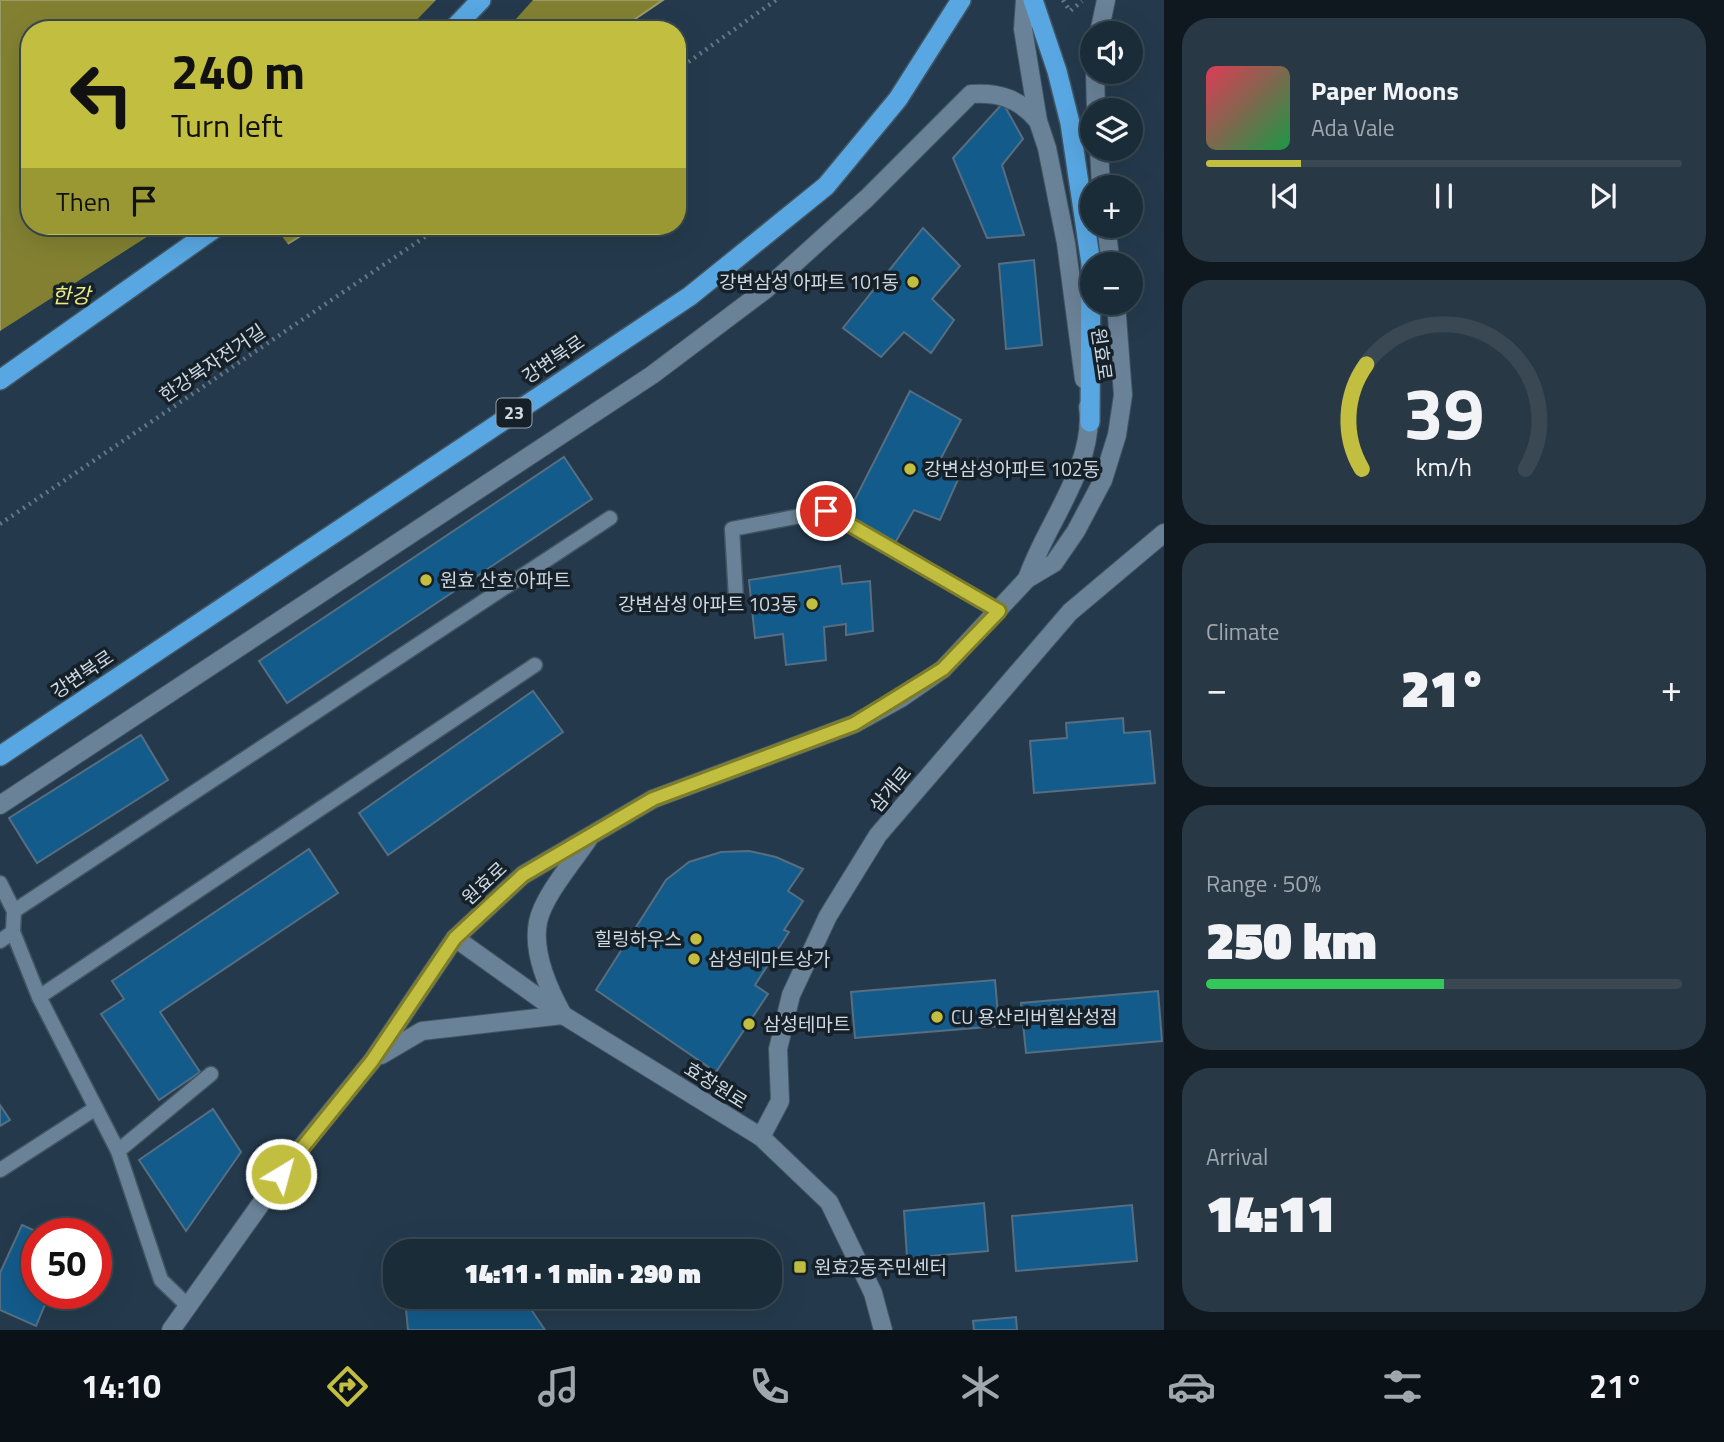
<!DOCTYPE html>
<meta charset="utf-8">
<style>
body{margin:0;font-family:"Titillium Web","Noto Sans KR",sans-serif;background:#283844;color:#f1f3f6;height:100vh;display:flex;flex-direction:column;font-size:26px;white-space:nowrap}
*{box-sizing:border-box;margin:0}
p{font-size:23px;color:#a0a7ae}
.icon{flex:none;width:38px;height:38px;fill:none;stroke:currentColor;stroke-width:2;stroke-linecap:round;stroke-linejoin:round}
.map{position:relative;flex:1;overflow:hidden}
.sheet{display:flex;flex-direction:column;gap:18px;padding:18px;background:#0f181f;width:560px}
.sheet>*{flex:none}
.hud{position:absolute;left:21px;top:21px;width:665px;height:214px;border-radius:28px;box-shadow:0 7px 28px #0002,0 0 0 2px #394853;background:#c1be40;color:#111;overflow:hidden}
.buttons{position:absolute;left:1080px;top:21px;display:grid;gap:14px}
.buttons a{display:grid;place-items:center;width:63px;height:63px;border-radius:50%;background:#1b2c39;box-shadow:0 7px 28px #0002,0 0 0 2px #394853;font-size:35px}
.speed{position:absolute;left:21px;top:1218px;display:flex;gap:14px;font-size:35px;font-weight:700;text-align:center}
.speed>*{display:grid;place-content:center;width:91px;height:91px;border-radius:50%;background:#1b2c39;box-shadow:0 7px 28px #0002,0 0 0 2px #394853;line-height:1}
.speed .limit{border:10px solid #d22;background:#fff;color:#111}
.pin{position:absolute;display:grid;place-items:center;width:60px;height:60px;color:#fff;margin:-30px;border:4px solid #fff;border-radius:50%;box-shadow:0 2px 7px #0007}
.me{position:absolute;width:77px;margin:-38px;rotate:37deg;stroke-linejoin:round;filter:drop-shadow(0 0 5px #0008)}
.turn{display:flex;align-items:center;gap:24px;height:147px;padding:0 35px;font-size:32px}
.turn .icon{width:91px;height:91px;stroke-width:2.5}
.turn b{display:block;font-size:49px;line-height:60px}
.then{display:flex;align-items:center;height:66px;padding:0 35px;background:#0003;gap:14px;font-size:26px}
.big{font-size:52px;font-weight:800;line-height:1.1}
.sheet .widget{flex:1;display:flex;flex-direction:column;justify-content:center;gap:10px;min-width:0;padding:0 24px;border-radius:28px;background:#283844}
.sheet .dial{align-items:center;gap:0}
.dial svg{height:182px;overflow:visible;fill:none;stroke:#394853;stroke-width:7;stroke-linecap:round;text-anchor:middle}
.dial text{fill:#f1f3f6;stroke:none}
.song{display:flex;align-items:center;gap:21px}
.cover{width:84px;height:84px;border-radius:10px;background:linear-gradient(135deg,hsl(350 70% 55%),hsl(140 70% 35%))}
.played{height:7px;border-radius:4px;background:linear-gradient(90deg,#c1be40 20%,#394853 20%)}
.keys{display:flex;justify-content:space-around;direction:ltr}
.heat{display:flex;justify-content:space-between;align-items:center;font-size:38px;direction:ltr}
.charge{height:10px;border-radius:5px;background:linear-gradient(90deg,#34c759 50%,#394853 0)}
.trip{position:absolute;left:383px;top:1239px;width:399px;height:70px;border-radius:28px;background:#1b2c39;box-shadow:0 7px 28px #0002,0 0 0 2px #394853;font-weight:800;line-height:70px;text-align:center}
.tabs{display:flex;height:112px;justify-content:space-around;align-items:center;background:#0b1217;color:#a0a7ae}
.tabs .icon{width:49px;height:49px}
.tabs .active{color:#c1be40}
.tabs b{font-size:32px;color:#f1f3f6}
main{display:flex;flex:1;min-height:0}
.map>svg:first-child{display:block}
.water{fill:#838131;stroke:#999b67;stroke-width:2}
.pier{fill:#243a4c}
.building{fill:#135b8b;stroke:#566e81;stroke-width:2}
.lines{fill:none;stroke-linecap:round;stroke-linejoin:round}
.service-casing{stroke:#415563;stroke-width:17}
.minor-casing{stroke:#415563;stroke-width:20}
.tertiary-casing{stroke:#415563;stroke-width:20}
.secondary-casing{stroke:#415563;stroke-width:20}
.trunk-casing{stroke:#415563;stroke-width:22}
.path{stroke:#667887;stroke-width:4.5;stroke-dasharray:2 5;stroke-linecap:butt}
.service{stroke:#6a8297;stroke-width:14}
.minor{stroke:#6a8297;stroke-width:18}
.tertiary{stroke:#6a8297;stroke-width:18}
.secondary{stroke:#6a8297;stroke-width:18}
.trunk{stroke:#58a7e2;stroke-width:19}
.route-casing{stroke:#7d7c2a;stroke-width:18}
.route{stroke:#c1be40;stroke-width:12}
.poi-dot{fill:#c1be40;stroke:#162028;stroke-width:2.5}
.labels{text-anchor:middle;stroke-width:7;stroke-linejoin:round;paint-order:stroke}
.shield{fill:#162028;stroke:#95a2ac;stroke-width:2}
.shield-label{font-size:18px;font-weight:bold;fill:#ccd9e4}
.poi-label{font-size:19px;fill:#ccd9e4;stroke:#162028;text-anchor:start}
.street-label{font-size:19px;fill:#ccd9e4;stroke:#162028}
.water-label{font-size:21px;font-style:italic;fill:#edeb7d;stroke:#162028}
</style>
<main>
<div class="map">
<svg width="1164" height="1330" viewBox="0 0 1164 1330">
<rect width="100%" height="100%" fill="#243a4c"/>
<path class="water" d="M0,0H663L619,30H30V226H317L151,327L0,430Z"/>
<g class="pier">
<path d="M436,0H533L506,30H407Z"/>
<path d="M164,226H284L278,231L290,247L152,330L0,434V331Z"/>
</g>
<g class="building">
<path d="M1003,103L1023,139L1002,165L1024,235L987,238L953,158Z"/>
<path d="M923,228L960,266L932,299L954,320L931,353L904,332L881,357L843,328Z"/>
<path d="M1034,260L1042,345L1006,349L999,264Z"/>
<path d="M910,391L961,420L938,464L960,475L940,520L914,510L892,548L845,519Z"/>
<path d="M564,457L592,499L287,703L259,661Z"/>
<path d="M840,566L842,584L870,581L873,631L846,635V624L824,627L826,660L786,665L783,634L755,638L749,580Z"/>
<path d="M533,691L563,732L388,855L359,813Z"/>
<path d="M1123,718L1124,733L1150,731L1155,783L1034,793L1030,741L1067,738L1066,723Z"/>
<path d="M141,735L168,780L37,863L9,818Z"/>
<path d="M309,849L338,893L160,1012L200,1072L159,1100L101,1014L124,999L112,981Z"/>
<path d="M749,851L776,857L803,869L788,891L803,901L784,930L789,932L755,985L768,994L716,1072L596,990L666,880L689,862L721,852Z"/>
<path d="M995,980L999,1026L855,1038L851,992Z"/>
<path d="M1158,991L1162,1041L1026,1053L1021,1003Z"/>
<path d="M0,1105L10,1120L0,1126Z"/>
<path d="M213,1109L241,1152L186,1231L139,1160Z"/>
<path d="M984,1203L988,1251L907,1258L904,1211Z"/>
<path d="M1132,1205L1137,1261L1016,1271L1012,1216Z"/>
<path d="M22,1225L42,1234H37V1293H50L36,1326L0,1310V1273Z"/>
<path d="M405,1299L530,1308L545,1330H408Z"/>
<path d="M1016,1317L1017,1330H974L973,1321Z"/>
</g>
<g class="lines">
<g class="service-casing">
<g id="service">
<path d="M736,598L732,529L826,511L999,611"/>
<path d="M0,883L14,911L13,932L39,997L118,1151L161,1280L187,1305"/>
<path d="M14,911L610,518"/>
<path d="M0,941L13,932"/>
<path d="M39,997L535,665"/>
<path d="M118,1151L211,1074"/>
<path d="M0,1170L96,1108"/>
</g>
</g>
<g class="minor-casing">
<g id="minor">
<path d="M0,805L652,375L765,290L867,198L971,94C999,92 1020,99 1038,121"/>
<path d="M761,1137L780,1101L778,1049L791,995L828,916L878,835L1070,612L1164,533"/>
</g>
</g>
<g class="tertiary-casing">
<path id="tertiary" d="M455,938L563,1015L761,1137L829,1202L873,1293L883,1330"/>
</g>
<g class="secondary-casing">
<g id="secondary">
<path d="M1025,0L1023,29L1038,121L1047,148L1066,243L1084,379"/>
<path d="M1099,33L1106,0"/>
<path d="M1095,72L1096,110"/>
<path d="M1099,149L1101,187"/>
<path d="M1106,226L1111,264"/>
<path d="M1027,579C1045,525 1096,465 1088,407"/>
<path d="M381,1055L422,1031L563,1015C548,988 532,953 538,922C543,896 574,861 589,838"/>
<path d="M171,1330L297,1153L372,1061L455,938L523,875L653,799L854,724L901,698L943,669L1027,579L1054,563L1076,531L1103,480L1117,435L1123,395L1116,303"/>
</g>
</g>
<g class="trunk-casing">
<g id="trunk">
<path d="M1033,0L1057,71L1070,123L1091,264L1090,422"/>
<path d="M452,30L481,0"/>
<path d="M0,380L218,226"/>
<path d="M0,756L690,296L826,186L898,99L961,0"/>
</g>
</g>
<g class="path">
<path d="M1063,0L1070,11L1082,1"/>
<path d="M677,70L776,0"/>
<path d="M0,524L441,226"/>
</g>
<use href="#service" class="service"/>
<use href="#minor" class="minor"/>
<use href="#tertiary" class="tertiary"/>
<use href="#secondary" class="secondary"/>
<use href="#trunk" class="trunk"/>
</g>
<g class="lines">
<g class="route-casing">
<path id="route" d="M281,1174L372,1061L455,938L523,875L653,799L854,724L943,669L999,611L826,511"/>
</g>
<use href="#route" class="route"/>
</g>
<g class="poi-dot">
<circle cx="913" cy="282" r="7"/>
<circle cx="910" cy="469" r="7"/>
<circle cx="426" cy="580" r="7"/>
<circle cx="812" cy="604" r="7"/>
<circle cx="696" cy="939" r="7"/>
<circle cx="694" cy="959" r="7"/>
<circle cx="937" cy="1017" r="7"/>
<circle cx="749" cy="1024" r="7"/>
<rect x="793" y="1260" width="14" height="14" rx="3.5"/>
</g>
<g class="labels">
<rect class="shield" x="496.5" y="398.5" width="35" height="29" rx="5"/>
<g class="shield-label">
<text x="514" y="419">23</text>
</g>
<g class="poi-label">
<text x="899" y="289" text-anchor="end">강변삼성 아파트 101동</text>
<text x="924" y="476">강변삼성아파트 102동</text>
<text x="440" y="587">원효 산호 아파트</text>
<text x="798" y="611" text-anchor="end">강변삼성 아파트 103동</text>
<text x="682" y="946" text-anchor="end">힐링하우스</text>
<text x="708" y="966">삼성테마트상가</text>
<text x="951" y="1024">CU 용산리버힐삼성점</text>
<text x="763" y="1031">삼성테마트</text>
<text x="814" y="1274">원효2동주민센터</text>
</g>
<g class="street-label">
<text transform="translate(1102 354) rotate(82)" y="7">원효로</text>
<text transform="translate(553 359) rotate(-34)" y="7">강변북로</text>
<text transform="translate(212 363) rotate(-34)" y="7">한강북자전거길</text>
<text transform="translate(82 674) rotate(-34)" y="7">강변북로</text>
<text transform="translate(890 789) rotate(-50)" y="7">삼개로</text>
<text transform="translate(484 883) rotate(-43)" y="7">원효로</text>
<text transform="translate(716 1085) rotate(32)" y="7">효창원로</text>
</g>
<g class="water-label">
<text x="71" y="303">한강</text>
</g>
</g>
</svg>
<div class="buttons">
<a><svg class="icon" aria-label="sound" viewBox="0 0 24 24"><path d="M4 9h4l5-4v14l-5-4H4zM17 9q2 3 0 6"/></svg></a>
<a><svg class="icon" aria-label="layers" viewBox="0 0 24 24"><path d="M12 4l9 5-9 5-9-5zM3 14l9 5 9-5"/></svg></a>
<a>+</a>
<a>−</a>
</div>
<div class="speed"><div class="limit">50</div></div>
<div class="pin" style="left:826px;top:511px;background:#d93025"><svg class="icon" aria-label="arrive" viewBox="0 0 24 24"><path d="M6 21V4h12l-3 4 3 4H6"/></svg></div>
<svg class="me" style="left:281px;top:1174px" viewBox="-20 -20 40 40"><circle r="17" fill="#c1be40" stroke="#fff" stroke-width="3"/><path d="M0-11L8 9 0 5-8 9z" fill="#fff"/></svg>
<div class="trip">14:11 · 1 min · 290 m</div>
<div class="hud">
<div class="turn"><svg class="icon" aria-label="left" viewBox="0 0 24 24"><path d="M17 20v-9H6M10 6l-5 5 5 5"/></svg><div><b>240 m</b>Turn left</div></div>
<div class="then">Then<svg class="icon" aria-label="arrive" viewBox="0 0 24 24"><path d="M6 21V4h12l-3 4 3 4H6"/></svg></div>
</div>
</div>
<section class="sheet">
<div class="widget">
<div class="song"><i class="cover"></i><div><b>Paper Moons</b><p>Ada Vale</p></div></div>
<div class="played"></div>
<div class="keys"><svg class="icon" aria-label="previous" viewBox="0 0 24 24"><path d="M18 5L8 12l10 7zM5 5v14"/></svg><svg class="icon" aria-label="pause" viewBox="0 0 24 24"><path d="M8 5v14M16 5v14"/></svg><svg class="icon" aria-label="next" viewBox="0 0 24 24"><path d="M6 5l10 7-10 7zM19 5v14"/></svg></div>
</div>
<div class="widget dial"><svg viewBox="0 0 100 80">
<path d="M14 69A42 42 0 1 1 86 69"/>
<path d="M14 69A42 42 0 0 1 16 23" stroke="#c1be40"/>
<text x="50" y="56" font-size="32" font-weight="700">39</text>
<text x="50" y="72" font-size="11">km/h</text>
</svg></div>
<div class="widget"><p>Climate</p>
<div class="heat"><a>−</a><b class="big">21°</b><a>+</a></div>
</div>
<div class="widget"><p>Range · 50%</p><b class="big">250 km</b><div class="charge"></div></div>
<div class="widget"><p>Arrival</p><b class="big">14:11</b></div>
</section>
</main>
<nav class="tabs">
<b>14:10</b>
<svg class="icon active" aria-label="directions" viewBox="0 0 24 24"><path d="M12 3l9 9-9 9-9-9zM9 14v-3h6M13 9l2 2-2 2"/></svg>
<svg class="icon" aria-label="music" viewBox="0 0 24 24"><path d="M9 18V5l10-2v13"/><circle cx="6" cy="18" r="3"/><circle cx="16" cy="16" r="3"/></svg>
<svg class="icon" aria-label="phone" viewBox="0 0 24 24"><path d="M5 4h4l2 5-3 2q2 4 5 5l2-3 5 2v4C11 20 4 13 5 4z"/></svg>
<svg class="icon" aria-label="climate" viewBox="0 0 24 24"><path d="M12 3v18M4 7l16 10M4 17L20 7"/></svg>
<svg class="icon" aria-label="car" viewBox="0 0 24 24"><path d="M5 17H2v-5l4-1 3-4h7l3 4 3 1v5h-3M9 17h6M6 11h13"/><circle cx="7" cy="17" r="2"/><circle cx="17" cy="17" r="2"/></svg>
<svg class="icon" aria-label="filters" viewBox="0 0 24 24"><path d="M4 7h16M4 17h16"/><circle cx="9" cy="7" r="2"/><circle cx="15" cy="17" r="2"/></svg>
<b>21°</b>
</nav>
